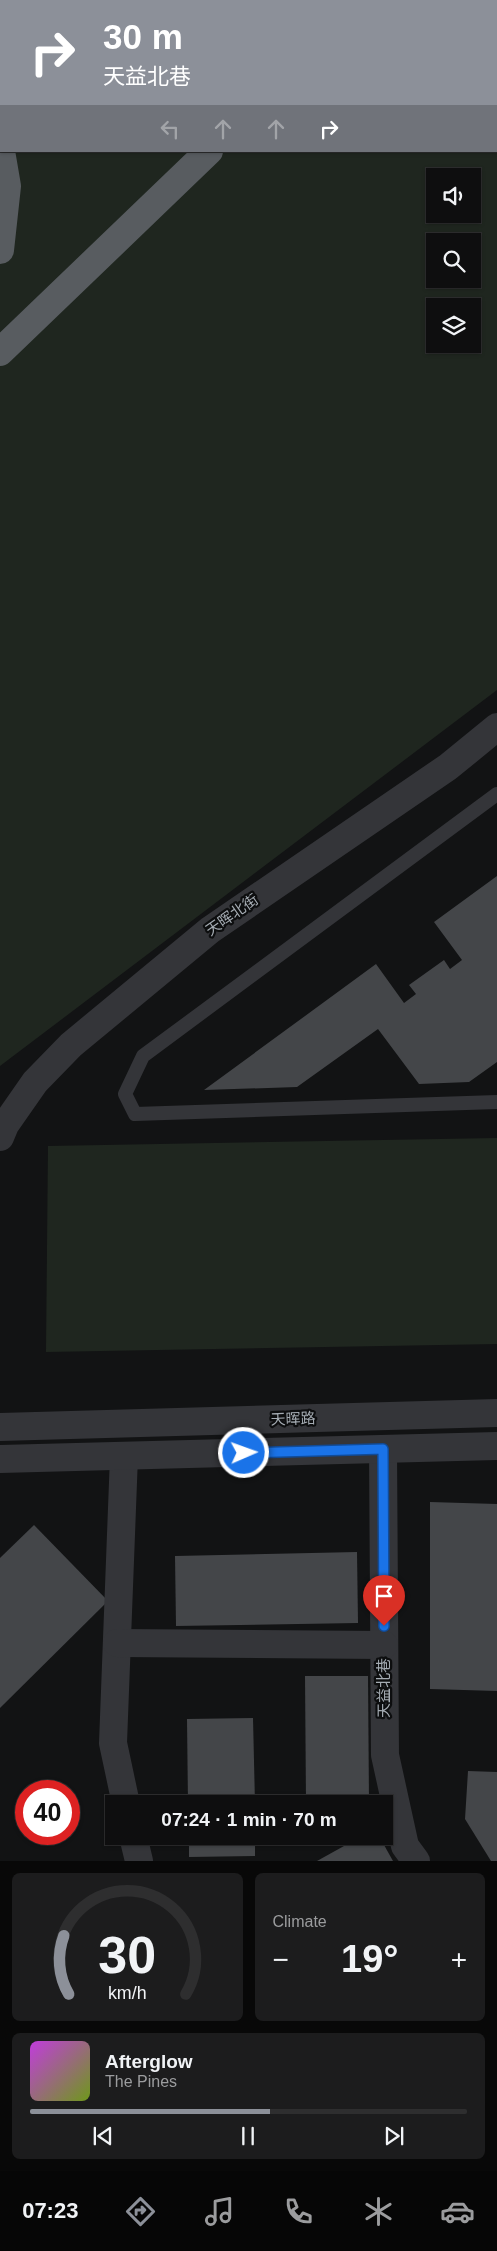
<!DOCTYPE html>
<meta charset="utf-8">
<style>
body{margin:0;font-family:Helvetica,"Noto Sans SC",sans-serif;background:#1c1c1d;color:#f1f3f6;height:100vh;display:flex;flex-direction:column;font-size:19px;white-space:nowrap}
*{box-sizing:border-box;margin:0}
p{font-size:16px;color:#9b9c9e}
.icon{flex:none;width:28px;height:28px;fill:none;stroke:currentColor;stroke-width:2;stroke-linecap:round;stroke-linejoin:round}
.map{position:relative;height:1861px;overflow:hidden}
.panel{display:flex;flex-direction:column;gap:12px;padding:12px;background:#080808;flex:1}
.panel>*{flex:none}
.banner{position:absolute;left:0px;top:0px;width:498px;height:152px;box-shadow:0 1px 4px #0004,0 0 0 1px #2e2e2f;background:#8c9099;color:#fff;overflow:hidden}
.tools{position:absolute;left:426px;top:168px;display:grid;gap:10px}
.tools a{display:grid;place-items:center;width:55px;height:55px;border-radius:0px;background:#0e0e0f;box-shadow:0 1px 4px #0004,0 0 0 1px #2e2e2f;font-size:25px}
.speed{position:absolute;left:15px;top:1780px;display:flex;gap:10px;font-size:25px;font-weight:700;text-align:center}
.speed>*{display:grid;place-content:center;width:65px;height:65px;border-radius:50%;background:#0e0e0f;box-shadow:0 1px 4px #0004,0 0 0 1px #2e2e2f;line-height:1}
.speed .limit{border:8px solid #d22;background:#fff;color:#111}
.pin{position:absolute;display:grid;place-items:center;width:42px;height:42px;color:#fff;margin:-51px -21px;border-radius:50% 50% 50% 0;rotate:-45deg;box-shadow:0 0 5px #0007}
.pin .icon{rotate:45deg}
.me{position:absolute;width:55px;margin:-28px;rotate:88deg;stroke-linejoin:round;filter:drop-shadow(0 0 4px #0008)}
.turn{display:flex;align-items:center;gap:18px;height:105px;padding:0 20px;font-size:22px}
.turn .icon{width:65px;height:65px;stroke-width:2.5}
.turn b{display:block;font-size:35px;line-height:42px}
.lanes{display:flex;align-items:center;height:48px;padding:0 20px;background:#0003;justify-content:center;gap:25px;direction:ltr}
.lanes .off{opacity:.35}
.big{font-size:38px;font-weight:700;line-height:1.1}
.panel .tile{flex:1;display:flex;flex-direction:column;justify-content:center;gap:8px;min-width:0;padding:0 18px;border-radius:8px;background:#1c1c1d}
.panel .dial{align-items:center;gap:0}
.dial svg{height:130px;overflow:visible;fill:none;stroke:#2e2e2f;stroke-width:7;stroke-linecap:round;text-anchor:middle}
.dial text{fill:#f1f3f6;stroke:none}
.song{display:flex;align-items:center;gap:15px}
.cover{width:60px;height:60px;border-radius:8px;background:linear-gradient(135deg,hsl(290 70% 55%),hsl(80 70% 35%))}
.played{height:5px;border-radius:2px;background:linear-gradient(90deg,#8c9099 55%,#2e2e2f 55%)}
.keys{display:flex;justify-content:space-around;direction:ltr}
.heat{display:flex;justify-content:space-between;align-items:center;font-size:28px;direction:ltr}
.panel .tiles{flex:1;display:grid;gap:12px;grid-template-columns:1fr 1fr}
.tile:last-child{grid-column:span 2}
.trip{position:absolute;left:105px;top:1795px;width:288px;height:50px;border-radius:0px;background:#0e0e0f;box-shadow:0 1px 4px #0004,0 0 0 1px #2e2e2f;font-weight:700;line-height:50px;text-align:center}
.menu{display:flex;height:80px;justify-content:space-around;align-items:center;background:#060606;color:#9b9c9e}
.menu .icon{width:35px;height:35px}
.menu .current{color:#8c9099}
.menu b{font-size:22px;color:#f1f3f6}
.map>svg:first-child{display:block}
.green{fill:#1f261f;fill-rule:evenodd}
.building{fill:#444649}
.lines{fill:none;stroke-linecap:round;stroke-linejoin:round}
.service{stroke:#343539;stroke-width:14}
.minor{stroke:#343539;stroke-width:28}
.tertiary{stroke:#343539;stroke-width:28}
.trunk{stroke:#585c60;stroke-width:28}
.route-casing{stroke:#114b97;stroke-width:12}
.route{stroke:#1a73e8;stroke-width:9}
.labels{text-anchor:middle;stroke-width:4.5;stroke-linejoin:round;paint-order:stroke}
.street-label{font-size:15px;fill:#a5acb3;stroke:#0d0e0f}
</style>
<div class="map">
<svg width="497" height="1861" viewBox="0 0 497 1861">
<rect width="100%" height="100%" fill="#121314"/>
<g class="green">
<path d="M497,36V690L0,1066V39L1,151H496ZM435,176H472V214H435ZM435,241H472V279H435ZM435,306H472V344H435Z"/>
<path d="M497,1138V1344L46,1352L48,1146Z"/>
</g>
<g class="building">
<path d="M497,876V1062L469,1082L419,1084L378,1029L297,1087L204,1090L376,964L404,1003L416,994L409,985L444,960L450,969L462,960L434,922Z"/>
<path d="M430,1502L497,1504V1691L430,1689Z"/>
<path d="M34,1525L108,1601L0,1708V1558Z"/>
<path d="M357,1552L358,1623L176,1626L175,1556Z"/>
<path d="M305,1676H368L369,1804H306Z"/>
<path d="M253,1718L255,1804H188L187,1719Z"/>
<path d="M468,1771L497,1772V1861H491L465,1819Z"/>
<path d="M189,1836H255V1856L189,1857Z"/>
<path d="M362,1836H379L393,1861H317Z"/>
</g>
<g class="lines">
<path class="service" d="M497,794L143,1056L125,1094L135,1114L497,1102"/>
<g class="minor">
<path d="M383,1449L385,1755L405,1846L416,1861"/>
<path d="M124,1456L113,1743L126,1804"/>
<path d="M117,1643L384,1645"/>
<path d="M133,1836L139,1861"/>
</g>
<g class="tertiary">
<path d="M53,0L55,1"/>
<path d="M496,4H497"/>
<path d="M0,17H1"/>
<path d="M0,1137L5,1125L35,1082L71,1045L210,930L448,767L497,727"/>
<path d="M0,1427L497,1413"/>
<path d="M0,1459L497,1446"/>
</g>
<g class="trunk">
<path d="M382,1L384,0"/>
<path d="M0,145L7,186L0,250"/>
<path d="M0,352L209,151"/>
</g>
</g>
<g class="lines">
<g class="route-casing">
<path id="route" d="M244,1453L383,1449L384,1626"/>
</g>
<use href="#route" class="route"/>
</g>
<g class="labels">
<g class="street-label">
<text transform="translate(232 915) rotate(-35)" y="5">天晖北街</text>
<text transform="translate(293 1419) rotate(-2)" y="5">天晖路</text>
<text transform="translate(384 1688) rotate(-90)" y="5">天益北巷</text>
</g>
</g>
</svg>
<div class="tools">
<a><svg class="icon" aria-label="sound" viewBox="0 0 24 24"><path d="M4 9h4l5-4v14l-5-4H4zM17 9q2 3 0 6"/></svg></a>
<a><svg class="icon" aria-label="search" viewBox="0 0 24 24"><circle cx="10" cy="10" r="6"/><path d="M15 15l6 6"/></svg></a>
<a><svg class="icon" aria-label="layers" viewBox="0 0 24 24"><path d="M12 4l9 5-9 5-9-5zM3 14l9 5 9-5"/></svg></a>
</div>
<div class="speed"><div class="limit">40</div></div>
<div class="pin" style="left:384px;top:1626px;background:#d93025"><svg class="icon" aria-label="arrive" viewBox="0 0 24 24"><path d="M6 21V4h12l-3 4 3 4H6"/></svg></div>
<svg class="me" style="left:244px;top:1453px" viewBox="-20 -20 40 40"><circle r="17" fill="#1a73e8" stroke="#fff" stroke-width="3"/><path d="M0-11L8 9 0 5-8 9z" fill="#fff"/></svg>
<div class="trip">07:24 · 1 min · 70 m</div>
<div class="banner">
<div class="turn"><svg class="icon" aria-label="right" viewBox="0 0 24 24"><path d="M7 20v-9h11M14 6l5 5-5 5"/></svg><div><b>30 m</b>天益北巷</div></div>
<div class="lanes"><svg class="icon off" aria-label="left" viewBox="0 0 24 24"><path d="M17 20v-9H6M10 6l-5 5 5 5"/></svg><svg class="icon off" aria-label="ahead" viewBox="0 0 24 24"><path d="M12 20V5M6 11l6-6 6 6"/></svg><svg class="icon off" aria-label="ahead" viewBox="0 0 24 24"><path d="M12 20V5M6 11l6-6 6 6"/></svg><svg class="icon" aria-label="right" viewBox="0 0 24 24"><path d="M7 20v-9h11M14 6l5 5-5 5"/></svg></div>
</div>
</div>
<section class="panel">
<div class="tiles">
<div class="tile dial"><svg viewBox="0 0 100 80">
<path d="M14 69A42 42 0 1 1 86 69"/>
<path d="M14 69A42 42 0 0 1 11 33" stroke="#8c9099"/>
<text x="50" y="56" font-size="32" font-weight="700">30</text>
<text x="50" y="72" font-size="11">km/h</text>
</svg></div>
<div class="tile"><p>Climate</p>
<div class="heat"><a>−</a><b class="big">19°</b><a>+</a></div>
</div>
<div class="tile">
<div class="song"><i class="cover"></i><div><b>Afterglow</b><p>The Pines</p></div></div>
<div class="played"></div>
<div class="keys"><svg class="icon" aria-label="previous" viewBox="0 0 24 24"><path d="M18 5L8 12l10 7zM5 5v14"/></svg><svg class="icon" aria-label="pause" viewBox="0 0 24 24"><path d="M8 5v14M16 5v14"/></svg><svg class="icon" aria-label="next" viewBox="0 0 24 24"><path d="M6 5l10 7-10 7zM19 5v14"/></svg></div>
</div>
</div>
</section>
<nav class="menu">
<b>07:23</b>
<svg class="icon current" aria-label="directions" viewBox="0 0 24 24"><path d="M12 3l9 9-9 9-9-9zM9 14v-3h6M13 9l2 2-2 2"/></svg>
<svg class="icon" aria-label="music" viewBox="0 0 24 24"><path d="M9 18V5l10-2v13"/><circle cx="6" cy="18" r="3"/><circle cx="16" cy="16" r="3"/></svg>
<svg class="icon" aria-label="phone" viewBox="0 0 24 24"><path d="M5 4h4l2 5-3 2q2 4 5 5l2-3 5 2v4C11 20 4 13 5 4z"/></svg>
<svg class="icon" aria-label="climate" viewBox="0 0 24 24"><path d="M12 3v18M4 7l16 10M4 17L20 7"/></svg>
<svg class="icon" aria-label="car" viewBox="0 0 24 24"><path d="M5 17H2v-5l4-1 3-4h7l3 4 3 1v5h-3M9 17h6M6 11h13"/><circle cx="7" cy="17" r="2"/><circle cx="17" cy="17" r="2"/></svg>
</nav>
